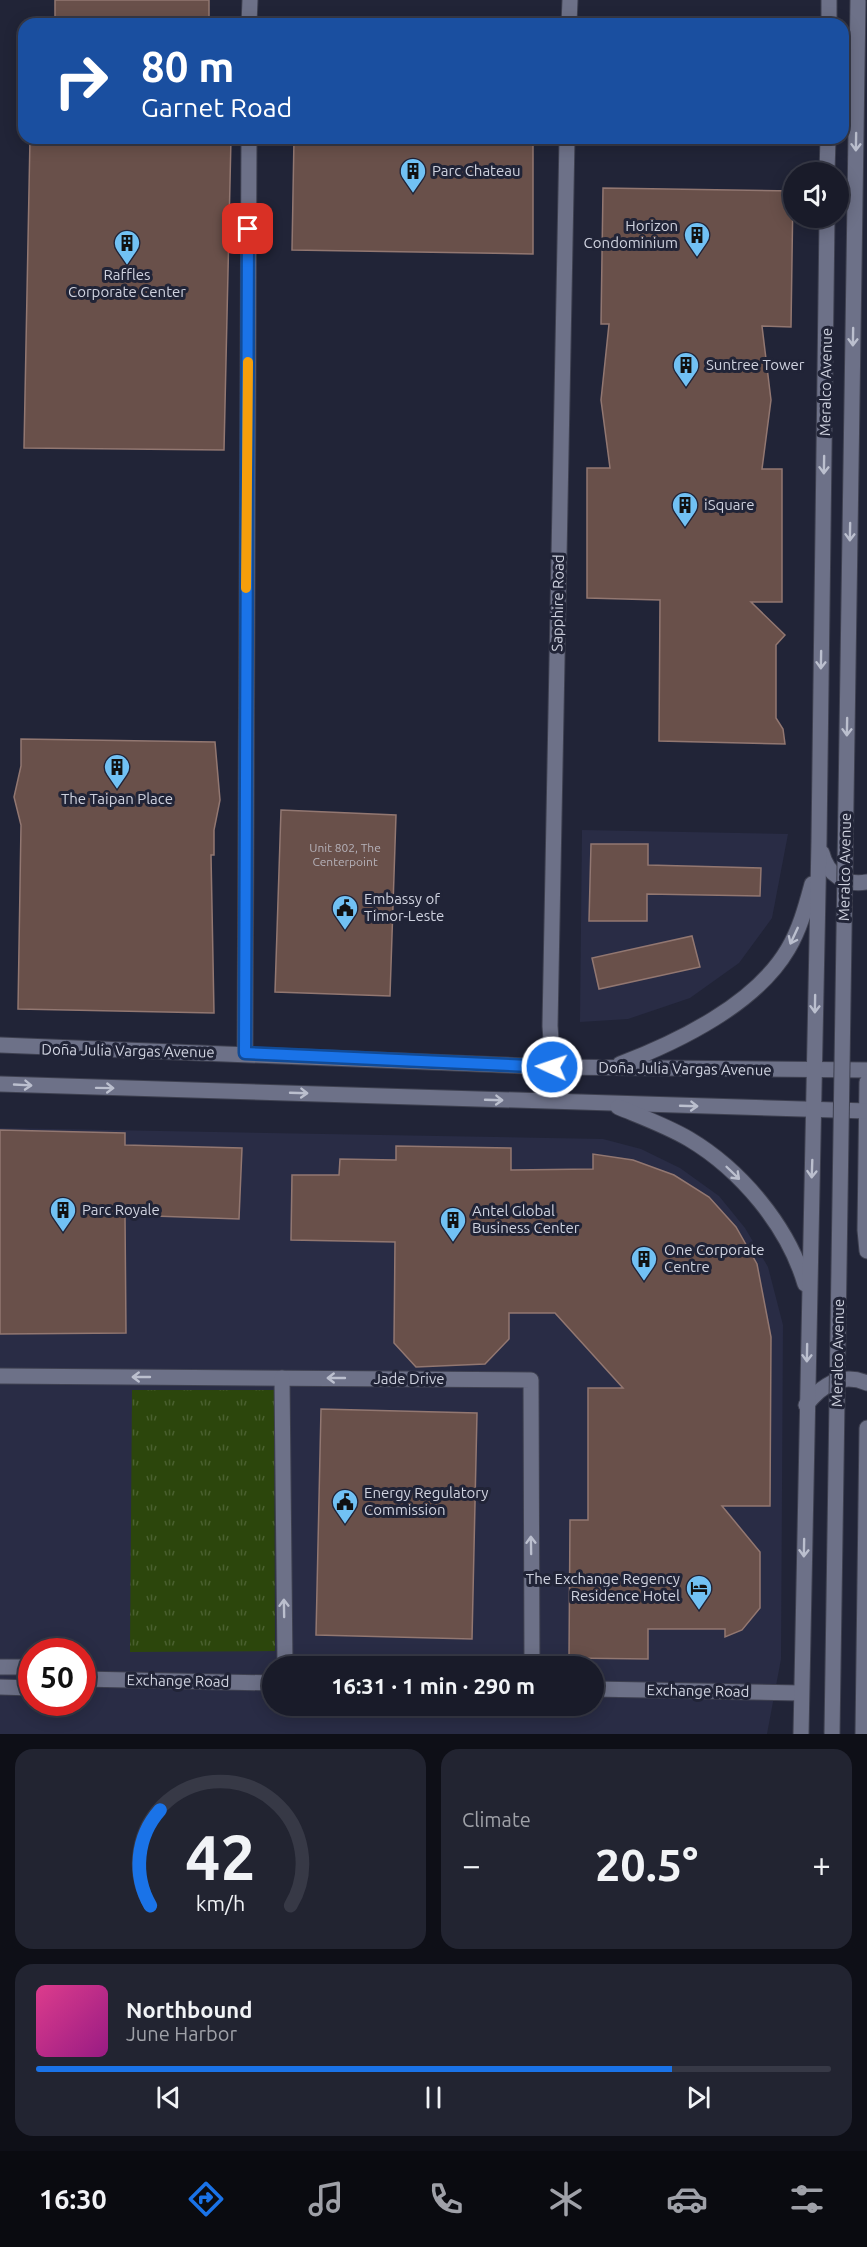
<!DOCTYPE html>
<meta charset="utf-8">
<style>
body{margin:0;font-family:Ubuntu,sans-serif;background:#222431;color:#f1f3f6;height:100vh;display:flex;flex-direction:column;font-size:22px;white-space:nowrap}
*{box-sizing:border-box;margin:0}
p{font-size:20px;color:#9fa1a8}
.icon{flex:none;width:33px;height:33px;fill:none;stroke:currentColor;stroke-width:2;stroke-linecap:round;stroke-linejoin:round}
.map{position:relative;height:1734px;overflow:hidden}
.sheet{display:flex;flex-direction:column;gap:15px;padding:15px;background:#0e0f17;flex:1}
.sheet>*{flex:none}
.hud{position:absolute;left:18px;top:18px;width:831px;height:126px;border-radius:18px;box-shadow:0 3px 15px #0003,0 0 0 2px #373946;background:#1a4fa0;color:#fff;overflow:hidden}
.tools{position:absolute;left:783px;top:162px;display:grid;gap:12px}
.tools a{display:grid;place-items:center;width:66px;height:66px;border-radius:50%;background:#191b29;box-shadow:0 3px 15px #0003,0 0 0 2px #373946;font-size:30px}
.speed{position:absolute;left:18px;top:1638px;display:flex;gap:12px;font-size:30px;font-weight:700;text-align:center}
.speed>*{display:grid;place-content:center;width:78px;height:78px;border-radius:50%;background:#191b29;box-shadow:0 3px 15px #0003,0 0 0 2px #373946;line-height:1}
.speed .limit{border:9px solid #d22;background:#fff;color:#111}
.pin{position:absolute;display:grid;place-items:center;width:51px;height:51px;color:#fff;margin:-26px;border-radius:12px;box-shadow:0 3px 9px #0006}
.me{position:absolute;width:66px;margin:-33px;rotate:273deg;stroke-linejoin:round;filter:drop-shadow(0 0 4px #0008)}
.turn{display:flex;align-items:center;gap:21px;height:126px;padding:0 24px;font-size:27px}
.turn .icon{width:78px;height:78px;stroke-width:2.5}
.turn b{display:block;font-size:42px;line-height:51px}
.big{font-size:45px;font-weight:600;line-height:1.1}
.sheet .card{flex:1;display:flex;flex-direction:column;justify-content:center;gap:9px;min-width:0;padding:0 21px;border-radius:18px;background:#222431}
.sheet .dial{align-items:center;gap:0}
.dial svg{height:156px;overflow:visible;fill:none;stroke:#373946;stroke-width:7;stroke-linecap:round;text-anchor:middle}
.dial text{fill:#f1f3f6;stroke:none}
.song{display:flex;align-items:center;gap:18px}
.cover{width:72px;height:72px;border-radius:9px;background:linear-gradient(135deg,hsl(330 70% 55%),hsl(310 70% 35%))}
.played{height:6px;border-radius:3px;background:linear-gradient(90deg,#1a73e8 80%,#373946 80%)}
.keys{display:flex;justify-content:space-around;direction:ltr}
.heat{display:flex;justify-content:space-between;align-items:center;font-size:33px;direction:ltr}
.sheet .tiles{flex:1;display:grid;gap:15px;grid-template-columns:1fr 1fr}
.card:last-child{grid-column:span 2}
.trip{position:absolute;left:262px;top:1656px;width:342px;height:60px;border-radius:30px;background:#191b29;box-shadow:0 3px 15px #0003,0 0 0 2px #373946;font-weight:600;line-height:60px;text-align:center}
.dock{display:flex;height:96px;justify-content:space-around;align-items:center;background:#0a0b10;color:#9fa1a8}
.dock .icon{width:42px;height:42px}
.dock .current{color:#1a73e8}
.dock b{font-size:27px;color:#f1f3f6}
.map>svg:first-child{display:block}
.built{fill:#292c45;fill-rule:evenodd}
.grass{fill:url(#grass-tufts)}
.building{fill:#69504a;stroke:#927771;stroke-width:1.5}
.lines{fill:none;stroke-linecap:round;stroke-linejoin:round}
.street-casing{stroke:#3e4050;stroke-width:17}
.secondary-casing{stroke:#3e4050;stroke-width:17}
.street{stroke:#6d7188;stroke-width:15}
.secondary{stroke:#6d7188;stroke-width:15}
.secondary-bridge-casing{stroke:#3e4050;stroke-width:17;stroke-linecap:butt}
.secondary-bridge{stroke:#6d7188;stroke-width:15}
.oneway{stroke:#bbbfce}
.route-casing{stroke:#114b97;stroke-width:15}
.route{stroke:#1a73e8;stroke-width:10}
.slow{stroke:#f59e0b;stroke-width:10}
.labels{text-anchor:middle;stroke-width:6;stroke-linejoin:round;paint-order:stroke}
.number-label{font-size:12px;fill:#b6b2ba}
.poi-label{font-size:15px;fill:#cfd2df;stroke:#212437;text-anchor:start}
.street-label{font-size:15px;fill:#cfd2df;stroke:#212437}
</style>
<div class="map">
<svg width="867" height="1734" viewBox="0 0 867 1734">
<defs>
<pattern id="grass-tufts" width="24" height="20" patternUnits="userSpaceOnUse" patternTransform="scale(1.5)"><rect width="24" height="20" fill="#2c460c"/><path d="M3 7l-1-3M5 7V3M7 7l1-3M15 17l-1-3M17 17v-4M19 17l1-3" fill="none" stroke="#4a602f"/></pattern>
</defs>
<rect width="100%" height="100%" fill="#212437"/>
<g class="built">
<path d="M582,830L788,834L772,918L739,963L690,998L628,1019L580,1022Z"/>
<path d="M0,1128L603,1139L641,1149L680,1168L719,1196L745,1228L768,1267L783,1325L781,1659L767,1734H0ZM32,1652H82V1702H32ZM273,1666H594V1706H273Z"/>
</g>
<path class="grass" d="M132,1390H274L275,1651L130,1652Z"/>
<g class="building">
<rect x="55" y="0" width="154" height="24"/>
<path d="M30,138H231L224,450L24,448Z"/>
<path d="M294,138H533V254L292,250Z"/>
<path d="M603,188L793,191L791,327L762,326L771,400L762,469H782V602H751L785,635L776,645V718L783,729L785,744L659,741L660,600L587,598V468H610L601,400L609,324H601Z"/>
<path d="M21,739L215,742L220,800L214,830V855H211L214,1013L18,1009L21,825L14,797L21,766Z"/>
<path d="M281,810L396,815L390,996L275,992Z"/>
<path d="M591,844H648V865L761,868L760,896L647,894V921H589Z"/>
<path d="M692,936L700,967L599,989L592,958Z"/>
<path d="M0,1130L125,1133V1145L242,1148L239,1219L125,1215L126,1333L0,1334Z"/>
<path d="M396,1146L511,1148V1170L593,1169V1154L633,1160L674,1175L709,1197L736,1227L757,1264L771,1337L770,1506H722L760,1552V1608L742,1630L725,1637V1629H648V1659L569,1658L570,1520H588V1388H623L555,1313H509V1339L485,1364L416,1367L394,1343L395,1242L291,1240L292,1175H339L340,1159L396,1160Z"/>
<path d="M321,1409L477,1413L472,1639L316,1635Z"/>
</g>
<g class="lines">
<g class="street-casing">
<g id="street">
<path d="M249,24L250,0"/>
<path d="M569,24L570,0"/>
<path d="M245,1053L249,138"/>
<path d="M553,1067L550,1026L567,138"/>
<path d="M0,1376L531,1380L532,1666"/>
<path d="M282,1378L285,1666"/>
<path d="M0,1667H32"/>
<path d="M82,1679L273,1683"/>
<path d="M0,1687L32,1688"/>
<path d="M594,1689L801,1693"/>
</g>
</g>
<g class="secondary-casing">
<g id="secondary">
<path d="M829,24V0"/>
<path d="M827,172L828,138"/>
<path d="M822,853C827,874 845,886 867,882"/>
<path d="M0,1045L553,1067L867,1070"/>
<path d="M620,1064C678,1042 756,1004 788,949C800,929 806,906 812,884"/>
<path d="M867,1082L865,1230L867,1251"/>
<path d="M0,1084L867,1111"/>
<path d="M618,1107C642,1117 667,1126 689,1139C741,1170 788,1226 805,1284"/>
<path d="M806,1405C822,1385 841,1372 867,1383"/>
<path d="M801,1734L819,841L827,218"/>
<path d="M863,1734L867,1428"/>
</g>
</g>
<use href="#street" class="street"/>
<use href="#secondary" class="secondary"/>
<g class="secondary-bridge-casing">
<path id="secondary-bridge" d="M832,1734L858,0"/>
</g>
<use href="#secondary-bridge" class="secondary-bridge"/>
</g>
<defs><path id="oneway-shaft" d="M-6 0H5M1.5-3L5.5 0L1.5 3" fill="none" stroke-width="1.6" stroke-linecap="round" stroke-linejoin="round" transform="scale(1.5)"/></defs>
<g class="oneway">
<use href="#oneway-shaft" transform="translate(856 142) rotate(91)"/>
<use href="#oneway-shaft" transform="translate(853 337) rotate(91)"/>
<use href="#oneway-shaft" transform="translate(824 465) rotate(91)"/>
<use href="#oneway-shaft" transform="translate(850 532) rotate(91)"/>
<use href="#oneway-shaft" transform="translate(821 660) rotate(91)"/>
<use href="#oneway-shaft" transform="translate(847 727) rotate(91)"/>
<use href="#oneway-shaft" transform="translate(794 936) rotate(115)"/>
<use href="#oneway-shaft" transform="translate(815 1004) rotate(91)"/>
<use href="#oneway-shaft" transform="translate(23 1085) rotate(3)"/>
<use href="#oneway-shaft" transform="translate(105 1088) rotate(1)"/>
<use href="#oneway-shaft" transform="translate(299 1093) rotate(2)"/>
<use href="#oneway-shaft" transform="translate(494 1100) rotate(2)"/>
<use href="#oneway-shaft" transform="translate(689 1106) rotate(2)"/>
<use href="#oneway-shaft" transform="translate(812 1169) rotate(92)"/>
<use href="#oneway-shaft" transform="translate(733 1173) rotate(44)"/>
<use href="#oneway-shaft" transform="translate(807 1353) rotate(91)"/>
<use href="#oneway-shaft" transform="translate(141 1377) rotate(-180)"/>
<use href="#oneway-shaft" transform="translate(336 1378) rotate(-180)"/>
<use href="#oneway-shaft" transform="translate(531 1545) rotate(-91)"/>
<use href="#oneway-shaft" transform="translate(804 1548) rotate(91)"/>
<use href="#oneway-shaft" transform="translate(284 1608) rotate(-91)"/>
</g>
<g class="lines">
<g class="route-casing">
<path id="route" d="M248,229L245,1053L552,1067"/>
</g>
<use href="#route" class="route"/>
<path class="slow" d="M246,588L248,362"/>
</g>
<defs>
<g id="building-pin" transform="scale(1.35)"><path d="M0 17L-7.5 6A9.5 9.5 0 1 1 7.5 6Z" fill="#71c1f4" stroke="#212437"/><path d="M-4-6H4V6H1V3H-1V6H-4ZM-2.5-4.3h1.7v1.8h-1.7ZM.8-4.3h1.7v1.8H.8ZM-2.5-1h1.7V.8h-1.7ZM.8-1h1.7V.8H.8Z" fill="#111"/></g>
<g id="civic-pin" transform="scale(1.35)"><path d="M0 17L-7.5 6A9.5 9.5 0 1 1 7.5 6Z" fill="#71c1f4" stroke="#212437"/><path d="M-.6-6.5H3V-4.5H.6V-3L4-1V1h2V6H-6V1h2V-1L-.6-3ZM-1.2 2.5V6h2.4V2.5Z" fill="#111"/></g>
<g id="hotel-pin" transform="scale(1.35)"><path d="M0 17L-7.5 6A9.5 9.5 0 1 1 7.5 6Z" fill="#71c1f4" stroke="#212437"/><path d="M-6-4.5h1.5V1H6V5H4.5V3h-9V5H-6ZM-4 0a1.8 1.8 0 1 1 3.6 0ZM.5 0V-2.5h3Q6-2.5 6 0Z" fill="#111"/></g>
</defs>
<g fill-rule="evenodd">
<use href="#building-pin" x="413" y="171"/>
<use href="#building-pin" x="697" y="235"/>
<use href="#building-pin" x="127" y="243"/>
<use href="#building-pin" x="686" y="365"/>
<use href="#building-pin" x="685" y="505"/>
<use href="#building-pin" x="117" y="767"/>
<use href="#civic-pin" x="345" y="908"/>
<use href="#building-pin" x="63" y="1210"/>
<use href="#building-pin" x="453" y="1220"/>
<use href="#building-pin" x="644" y="1259"/>
<use href="#civic-pin" x="345" y="1502"/>
<use href="#hotel-pin" x="699" y="1588"/>
</g>
<g class="labels">
<g class="number-label">
<text x="345" y="852">Unit 802, The<tspan x="345" dy="14">Centerpoint</tspan></text>
</g>
<g class="poi-label">
<text x="432" y="176">Parc Chateau</text>
<text x="678" y="231" text-anchor="end">Horizon<tspan x="678" dy="17">Condominium</tspan></text>
<text x="127" y="280" text-anchor="middle">Raffles<tspan x="127" dy="17">Corporate Center</tspan></text>
<text x="706" y="370">Suntree Tower</text>
<text x="704" y="510">iSquare</text>
<text x="117" y="804" text-anchor="middle">The Taipan Place</text>
<text x="364" y="904">Embassy of<tspan x="364" dy="17">Timor-Leste</tspan></text>
<text x="82" y="1215">Parc Royale</text>
<text x="472" y="1216">Antel Global<tspan x="472" dy="17">Business Center</tspan></text>
<text x="664" y="1255">One Corporate<tspan x="664" dy="17">Centre</tspan></text>
<text x="364" y="1498">Energy Regulatory<tspan x="364" dy="17">Commission</tspan></text>
<text x="680" y="1584" text-anchor="end">The Exchange Regency<tspan x="680" dy="17">Residence Hotel</tspan></text>
</g>
<g class="street-label">
<text transform="translate(826 382) rotate(-89)" y="5">Meralco Avenue</text>
<text transform="translate(558 603) rotate(-89)" y="5">Sapphire Road</text>
<text transform="translate(845 867) rotate(-89)" y="5">Meralco Avenue</text>
<text transform="translate(128 1051) rotate(1)" y="5">Doña Julia Vargas Avenue</text>
<text transform="translate(685 1069) rotate(1)" y="5">Doña Julia Vargas Avenue</text>
<text transform="translate(838 1353) rotate(-89)" y="5">Meralco Avenue</text>
<text x="409" y="1384">Jade Drive</text>
<text transform="translate(178 1681) rotate(1)" y="5">Exchange Road</text>
<text transform="translate(698 1691) rotate(1)" y="5">Exchange Road</text>
</g>
</g>
</svg>
<div class="tools">
<a><svg class="icon" aria-label="sound" viewBox="0 0 24 24"><path d="M4 9h4l5-4v14l-5-4H4zM17 9q2 3 0 6"/></svg></a>
</div>
<div class="speed"><div class="limit">50</div></div>
<div class="pin" style="left:248px;top:229px;background:#d93025"><svg class="icon" aria-label="arrive" viewBox="0 0 24 24"><path d="M6 21V4h12l-3 4 3 4H6"/></svg></div>
<svg class="me" style="left:552px;top:1067px" viewBox="-20 -20 40 40"><circle r="17" fill="#1a73e8" stroke="#fff" stroke-width="3"/><path d="M0-11L8 9 0 5-8 9z" fill="#fff"/></svg>
<div class="trip">16:31 · 1 min · 290 m</div>
<div class="hud">
<div class="turn"><svg class="icon" aria-label="right" viewBox="0 0 24 24"><path d="M7 20v-9h11M14 6l5 5-5 5"/></svg><div><b>80 m</b>Garnet Road</div></div>
</div>
</div>
<section class="sheet">
<div class="tiles">
<div class="card dial"><svg viewBox="0 0 100 80">
<path d="M14 69A42 42 0 1 1 86 69"/>
<path d="M14 69A42 42 0 0 1 19 20" stroke="#1a73e8"/>
<text x="50" y="56" font-size="32" font-weight="700">42</text>
<text x="50" y="72" font-size="11">km/h</text>
</svg></div>
<div class="card"><p>Climate</p>
<div class="heat"><a>−</a><b class="big">20.5°</b><a>+</a></div>
</div>
<div class="card">
<div class="song"><i class="cover"></i><div><b>Northbound</b><p>June Harbor</p></div></div>
<div class="played"></div>
<div class="keys"><svg class="icon" aria-label="previous" viewBox="0 0 24 24"><path d="M18 5L8 12l10 7zM5 5v14"/></svg><svg class="icon" aria-label="pause" viewBox="0 0 24 24"><path d="M8 5v14M16 5v14"/></svg><svg class="icon" aria-label="next" viewBox="0 0 24 24"><path d="M6 5l10 7-10 7zM19 5v14"/></svg></div>
</div>
</div>
</section>
<nav class="dock">
<b>16:30</b>
<svg class="icon current" aria-label="directions" viewBox="0 0 24 24"><path d="M12 3l9 9-9 9-9-9zM9 14v-3h6M13 9l2 2-2 2"/></svg>
<svg class="icon" aria-label="music" viewBox="0 0 24 24"><path d="M9 18V5l10-2v13"/><circle cx="6" cy="18" r="3"/><circle cx="16" cy="16" r="3"/></svg>
<svg class="icon" aria-label="phone" viewBox="0 0 24 24"><path d="M5 4h4l2 5-3 2q2 4 5 5l2-3 5 2v4C11 20 4 13 5 4z"/></svg>
<svg class="icon" aria-label="climate" viewBox="0 0 24 24"><path d="M12 3v18M4 7l16 10M4 17L20 7"/></svg>
<svg class="icon" aria-label="car" viewBox="0 0 24 24"><path d="M5 17H2v-5l4-1 3-4h7l3 4 3 1v5h-3M9 17h6M6 11h13"/><circle cx="7" cy="17" r="2"/><circle cx="17" cy="17" r="2"/></svg>
<svg class="icon" aria-label="filters" viewBox="0 0 24 24"><path d="M4 7h16M4 17h16"/><circle cx="9" cy="7" r="2"/><circle cx="15" cy="17" r="2"/></svg>
</nav>
